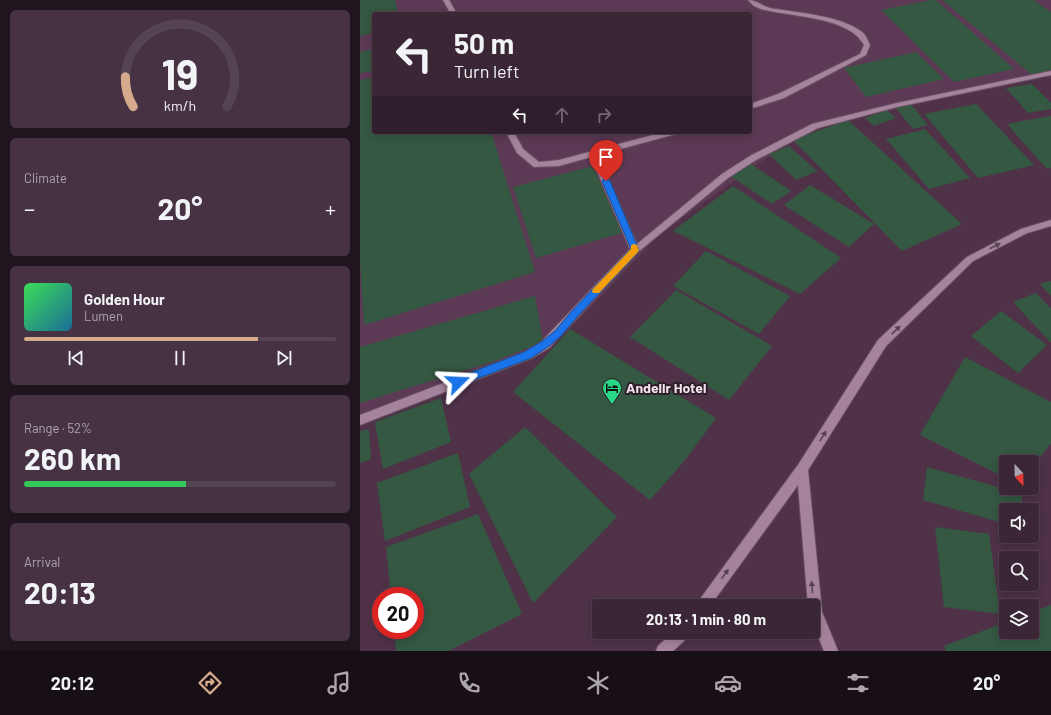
<!DOCTYPE html>
<meta charset="utf-8">
<style>
body{margin:0;font-family:Barlow,sans-serif;background:#463242;color:#f1f3f6;height:100vh;display:flex;flex-direction:column;font-size:15px;white-space:nowrap}
*{box-sizing:border-box;margin:0}
p{font-size:13px;color:#aca5ad}
.icon{flex:none;width:22px;height:22px;fill:none;stroke:currentColor;stroke-width:2;stroke-linecap:round;stroke-linejoin:round}
.map{position:relative;flex:1;overflow:hidden}
.sheet{display:flex;flex-direction:column;gap:10px;padding:10px;background:#20151e;width:360px}
.sheet>*{flex:none}
.guide{position:absolute;left:12px;top:12px;width:380px;height:122px;border-radius:4px;box-shadow:0 2px 10px #0003,0 0 0 1px #544351;background:#3b2636;color:#f1f3f6;overflow:hidden}
.needle{width:26px;rotate:158deg}
.tools{position:absolute;left:639px;top:455px;display:grid;gap:8px}
.tools a{display:grid;place-items:center;width:40px;height:40px;border-radius:4px;background:#3b2636;box-shadow:0 2px 10px #0003,0 0 0 1px #544351;font-size:20px}
.speed{position:absolute;left:12px;top:587px;display:flex;gap:8px;font-size:20px;font-weight:700;text-align:center}
.speed>*{display:grid;place-content:center;width:52px;height:52px;border-radius:50%;background:#3b2636;box-shadow:0 2px 10px #0003,0 0 0 1px #544351;line-height:1}
.speed .limit{border:6px solid #d22;background:#fff;color:#111}
.pin{position:absolute;display:grid;place-items:center;width:34px;height:34px;color:#fff;margin:-41px -17px;border-radius:50% 50% 50% 0;rotate:-45deg;box-shadow:0 0 4px #0007}
.pin .icon{rotate:45deg}
.me{position:absolute;width:44px;margin:-22px;rotate:69deg;stroke-linejoin:round;filter:drop-shadow(0 0 3px #0008)}
.turn{display:flex;align-items:center;gap:14px;height:84px;padding:0 16px;font-size:18px}
.turn .icon{width:52px;height:52px;stroke-width:2.5}
.turn b{display:block;font-size:28px;line-height:34px}
.lanes{display:flex;align-items:center;height:38px;padding:0 16px;background:#0003;justify-content:center;gap:20px;direction:ltr}
.lanes .off{opacity:.35}
.big{font-size:30px;font-weight:700;line-height:1.1}
.sheet .card{flex:1;display:flex;flex-direction:column;justify-content:center;gap:6px;min-width:0;padding:0 14px;border-radius:6px;background:#463242}
.sheet .dial{align-items:center;gap:0}
.dial svg{height:104px;overflow:visible;fill:none;stroke:#544351;stroke-width:7;stroke-linecap:round;text-anchor:middle}
.dial text{fill:#f1f3f6;stroke:none}
.song{display:flex;align-items:center;gap:12px}
.cover{width:48px;height:48px;border-radius:6px;background:linear-gradient(135deg,hsl(130 70% 55%),hsl(200 70% 35%))}
.played{height:4px;border-radius:2px;background:linear-gradient(90deg,#d6ab8b 75%,#544351 75%)}
.keys{display:flex;justify-content:space-around;direction:ltr}
.heat{display:flex;justify-content:space-between;align-items:center;font-size:22px;direction:ltr}
.charge{height:6px;border-radius:3px;background:linear-gradient(90deg,#34c759 52%,#544351 0)}
.trip{position:absolute;left:232px;top:599px;width:228px;height:40px;border-radius:4px;background:#3b2636;box-shadow:0 2px 10px #0003,0 0 0 1px #544351;font-weight:700;line-height:40px;text-align:center}
.tab-bar{display:flex;height:64px;justify-content:space-around;align-items:center;background:#180f16;color:#aca5ad}
.tab-bar .icon{width:28px;height:28px}
.tab-bar .active{color:#d6ab8b}
.tab-bar b{font-size:18px;color:#f1f3f6}
main{display:flex;flex:1;min-height:0}
.map>svg:first-child{display:block}
.built{fill:#5c3954;fill-rule:evenodd}
.building{fill:#355842}
.lines{fill:none;stroke-linecap:round;stroke-linejoin:round}
.service-casing{stroke:#6a5164;stroke-width:2}
.secondary-casing{stroke:#6a5164;stroke-width:2}
.service{fill:#a5839c;fill-rule:evenodd}
.secondary{fill:#a5839c;fill-rule:evenodd}
.oneway{fill:#574251}
.route{fill:#1a73e8;stroke:#114b97}
.slow{fill:#f59e0b}
.labels{text-anchor:middle;stroke-width:4;stroke-linejoin:round;paint-order:stroke}
.poi-label{font-size:14px;font-weight:bold;fill:#f5e2f0;stroke:#2d1f29;text-anchor:start}
</style>
<main>
<section class="sheet">
<div class="card dial"><svg viewBox="0 0 100 80">
<path d="M14 69A42 42 0 1 1 86 69"/>
<path d="M14 69A42 42 0 0 1 8 46" stroke="#d6ab8b"/>
<text x="50" y="56" font-size="32" font-weight="700">19</text>
<text x="50" y="72" font-size="11">km/h</text>
</svg></div>
<div class="card"><p>Climate</p>
<div class="heat"><a>−</a><b class="big">20°</b><a>+</a></div>
</div>
<div class="card">
<div class="song"><i class="cover"></i><div><b>Golden Hour</b><p>Lumen</p></div></div>
<div class="played"></div>
<div class="keys"><svg class="icon" aria-label="previous" viewBox="0 0 24 24"><path d="M18 5L8 12l10 7zM5 5v14"/></svg><svg class="icon" aria-label="pause" viewBox="0 0 24 24"><path d="M8 5v14M16 5v14"/></svg><svg class="icon" aria-label="next" viewBox="0 0 24 24"><path d="M6 5l10 7-10 7zM19 5v14"/></svg></div>
</div>
<div class="card"><p>Range · 52%</p><b class="big">260 km</b><div class="charge"></div></div>
<div class="card"><p>Arrival</p><b class="big">20:13</b></div>
</section>
<div class="map">
<svg width="691" height="651" viewBox="0 0 691 651">
<rect width="100%" height="100%" fill="#4f3248"/>
<path class="built" d="M0,0H691V73L473,120L412,154L300,234L203,336L0,421ZM14,14H390V132H14Z"/>
<g class="building">
<path d="M0,0H35L38,14H14V33L0,36Z"/>
<path d="M572,0H576L654,69L594,82L521,10Z"/>
<path d="M582,0H674L691,12V70L672,75Z"/>
<path d="M13,49L14,71L0,73V52Z"/>
<path d="M556,52L584,79L506,97L484,68Z"/>
<path d="M14,77V132H131L175,272L4,325L0,260V80Z"/>
<path d="M672,84L691,103V109L668,113L646,88Z"/>
<path d="M550,103L568,125L553,129L535,107Z"/>
<path d="M616,104L674,165L618,178L564,114Z"/>
<path d="M527,110L536,118L514,126L505,118Z"/>
<path d="M691,116V168L687,169L647,124Z"/>
<path d="M488,120L602,224L542,251L433,140Z"/>
<path d="M565,129L587,153L610,178L569,189L526,139Z"/>
<path d="M429,146L457,171L436,180L409,154Z"/>
<path d="M388,162L431,191L412,204L369,175Z"/>
<path d="M233,166L262,233L176,258L153,187Z"/>
<path d="M450,185L514,224L489,247L424,205Z"/>
<path d="M373,186L481,258L440,294L313,231Z"/>
<path d="M346,251L430,296L399,334L313,286Z"/>
<path d="M691,281V296L680,284Z"/>
<path d="M316,290L412,346L369,400L270,337Z"/>
<path d="M676,293L691,309V343L653,302Z"/>
<path d="M175,296L183,342L135,361L0,403V347Z"/>
<path d="M641,311L687,345L658,373L611,336Z"/>
<path d="M210,329L356,418L326,459L290,500L153,392Z"/>
<path d="M605,357L691,402V443L672,468V462H646V478L560,435Z"/>
<path d="M81,398L91,442L23,469L15,422Z"/>
<path d="M165,427L257,517L173,603L109,474Z"/>
<path d="M9,429L11,459L0,463V431Z"/>
<path d="M98,453L110,507L25,541L17,483Z"/>
<path d="M567,467L662,494V510H646V524L563,500Z"/>
<path d="M118,514L162,614L88,651H36L34,630H55V596H31L26,547Z"/>
<path d="M575,527L629,534L640,614L584,607Z"/>
<path d="M691,605V651H586L584,646L646,622V632H672V612Z"/>
</g>
<g class="lines">
<g class="service-casing">
<g id="service">
<path d="M83,0H89L97,14H91Z"/>
<path d="M388,0C396,0 402,6 410,8C437,13 480,15 502,32C506,35 508,41 510,45L506,55L424,98L390,109V104L418,94L500,54L504,45C489,16 429,17 401,9L394,6Z"/>
<path d="M691,71V75L537,107L458,128L396,160L368,178L278,252L189,348L172,358L0,425V415L164,352L181,342L270,249L231,157L199,166L174,167L157,153L146,132H154L163,149L179,162L199,160L304,132H317L316,134L238,155L277,244L362,174L390,156L452,124L537,103Z"/>
</g>
</g>
<g class="secondary-casing">
<g id="secondary">
<path d="M691,220V226L667,233L613,261L526,346L448,470L462,612L478,651H464L453,624V606H448L438,485L350,606H335L438,465L518,340L607,257L661,229Z"/>
<path d="M313,632H330L328,637L313,651H296L298,646Z"/>
</g>
</g>
<use href="#service" class="service"/>
<use href="#secondary" class="secondary"/>
</g>
<defs><path id="oneway-solid" d="M-6-.8H1V-3.2L6.5 0L1 3.2V.8H-6Z"/></defs>
<g class="oneway">
<use href="#oneway-solid" transform="translate(635 246) rotate(-27)"/>
<use href="#oneway-solid" transform="translate(536 330) rotate(-44)"/>
<use href="#oneway-solid" transform="translate(463 436) rotate(-58)"/>
<use href="#oneway-solid" transform="translate(365 574) rotate(-54)"/>
<use href="#oneway-solid" transform="translate(452 587) rotate(-95)"/>
</g>
<path class="route" d="M244,179H246L250,181L279,250L278,252L217,317L201,336L188,347L171,358L98,386L94,385L93,382L94,379L164,352L181,342L195,331L211,312L271,249L242,181Z"/>
<path class="slow" d="M274,244L277,245L279,250L278,252L239,293H233L232,291L233,289L271,249V245Z"/>
<defs>
<g id="hotel-pin" transform="scale(1)"><path d="M0 17L-7.5 6A9.5 9.5 0 1 1 7.5 6Z" fill="#29d885" stroke="#2d1f29"/><path d="M-6-4.5h1.5V1H6V5H4.5V3h-9V5H-6ZM-4 0a1.8 1.8 0 1 1 3.6 0ZM.5 0V-2.5h3Q6-2.5 6 0Z" fill="#111"/></g>
</defs>
<g fill-rule="evenodd">
<use href="#hotel-pin" x="252" y="388"/>
</g>
<g class="labels">
<g class="poi-label">
<text x="266" y="393">Andelir Hotel</text>
</g>
</g>
</svg>
<div class="tools">
<a><svg class="needle" viewBox="-14 -14 28 28"><path d="M0-13l5 13h-10z" fill="#e53935"/><path d="M0 13l5-13h-10z" fill="#aca5ad"/></svg></a>
<a><svg class="icon" aria-label="sound" viewBox="0 0 24 24"><path d="M4 9h4l5-4v14l-5-4H4zM17 9q2 3 0 6"/></svg></a>
<a><svg class="icon" aria-label="search" viewBox="0 0 24 24"><circle cx="10" cy="10" r="6"/><path d="M15 15l6 6"/></svg></a>
<a><svg class="icon" aria-label="layers" viewBox="0 0 24 24"><path d="M12 4l9 5-9 5-9-5zM3 14l9 5 9-5"/></svg></a>
</div>
<div class="speed"><div class="limit">20</div></div>
<div class="pin" style="left:246px;top:181px;background:#d93025"><svg class="icon" aria-label="arrive" viewBox="0 0 24 24"><path d="M6 21V4h12l-3 4 3 4H6"/></svg></div>
<svg class="me" style="left:98px;top:382px" viewBox="-20 -20 40 40"><path d="M0-17L14 15 0 8-14 15z" fill="#1a73e8" stroke="#fff" stroke-width="4"/></svg>
<div class="trip">20:13 · 1 min · 80 m</div>
<div class="guide">
<div class="turn"><svg class="icon" aria-label="left" viewBox="0 0 24 24"><path d="M17 20v-9H6M10 6l-5 5 5 5"/></svg><div><b>50 m</b>Turn left</div></div>
<div class="lanes"><svg class="icon" aria-label="left" viewBox="0 0 24 24"><path d="M17 20v-9H6M10 6l-5 5 5 5"/></svg><svg class="icon off" aria-label="ahead" viewBox="0 0 24 24"><path d="M12 20V5M6 11l6-6 6 6"/></svg><svg class="icon off" aria-label="right" viewBox="0 0 24 24"><path d="M7 20v-9h11M14 6l5 5-5 5"/></svg></div>
</div>
</div>
</main>
<nav class="tab-bar">
<b>20:12</b>
<svg class="icon active" aria-label="directions" viewBox="0 0 24 24"><path d="M12 3l9 9-9 9-9-9zM9 14v-3h6M13 9l2 2-2 2"/></svg>
<svg class="icon" aria-label="music" viewBox="0 0 24 24"><path d="M9 18V5l10-2v13"/><circle cx="6" cy="18" r="3"/><circle cx="16" cy="16" r="3"/></svg>
<svg class="icon" aria-label="phone" viewBox="0 0 24 24"><path d="M5 4h4l2 5-3 2q2 4 5 5l2-3 5 2v4C11 20 4 13 5 4z"/></svg>
<svg class="icon" aria-label="climate" viewBox="0 0 24 24"><path d="M12 3v18M4 7l16 10M4 17L20 7"/></svg>
<svg class="icon" aria-label="car" viewBox="0 0 24 24"><path d="M5 17H2v-5l4-1 3-4h7l3 4 3 1v5h-3M9 17h6M6 11h13"/><circle cx="7" cy="17" r="2"/><circle cx="17" cy="17" r="2"/></svg>
<svg class="icon" aria-label="filters" viewBox="0 0 24 24"><path d="M4 7h16M4 17h16"/><circle cx="9" cy="7" r="2"/><circle cx="15" cy="17" r="2"/></svg>
<b>20°</b>
</nav>
